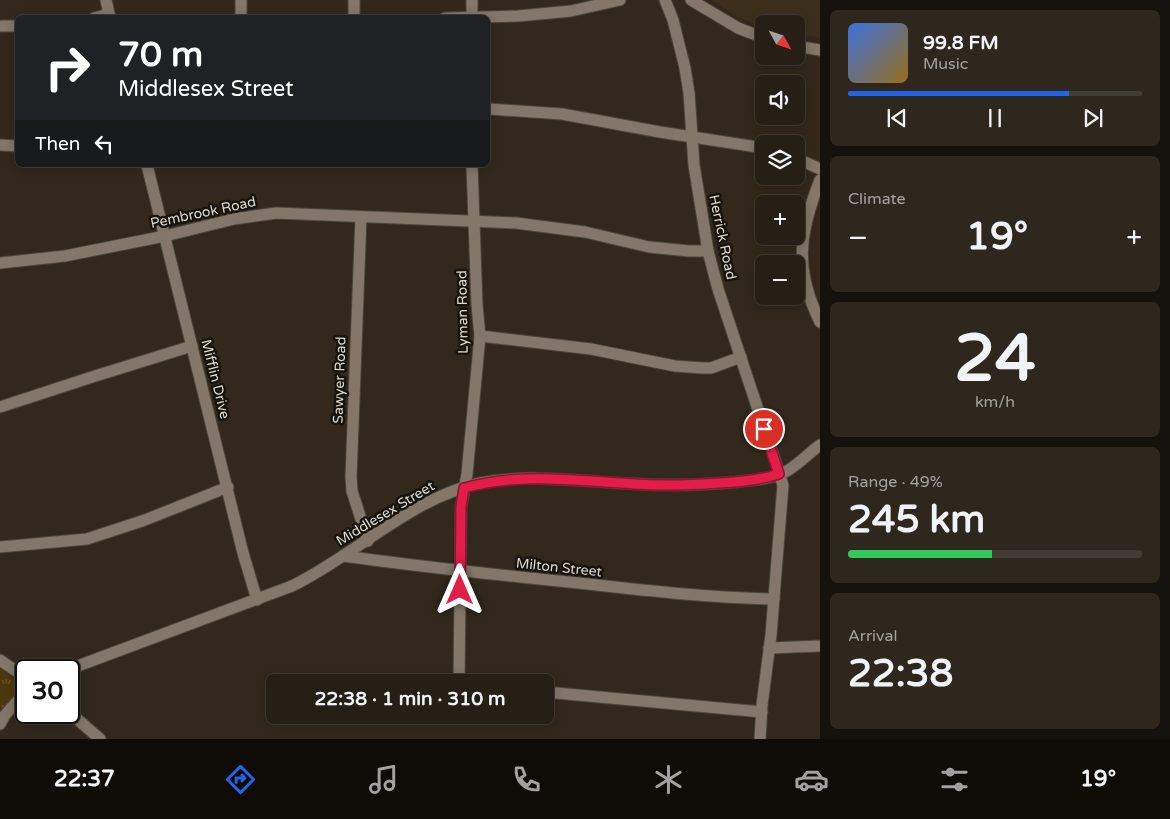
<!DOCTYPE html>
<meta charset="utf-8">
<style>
body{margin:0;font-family:"Varela Round",sans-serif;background:#2e271e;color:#f1f3f6;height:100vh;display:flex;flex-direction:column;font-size:19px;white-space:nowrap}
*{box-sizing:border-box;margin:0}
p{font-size:16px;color:#a4a2a0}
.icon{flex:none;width:28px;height:28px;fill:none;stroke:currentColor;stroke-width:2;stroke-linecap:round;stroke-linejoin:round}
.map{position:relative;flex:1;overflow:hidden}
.sheet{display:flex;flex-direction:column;gap:10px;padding:10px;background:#15110c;width:350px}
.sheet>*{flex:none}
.top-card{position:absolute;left:15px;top:15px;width:475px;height:152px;border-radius:8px;box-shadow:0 2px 12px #0003,0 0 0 1px #423d34;background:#202124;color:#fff;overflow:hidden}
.needle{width:32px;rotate:130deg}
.tools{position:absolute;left:755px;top:15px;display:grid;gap:10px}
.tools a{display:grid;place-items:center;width:50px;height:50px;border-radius:8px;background:#261f15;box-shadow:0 2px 12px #0003,0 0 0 1px #423d34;font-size:25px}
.speed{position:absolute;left:15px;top:659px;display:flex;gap:10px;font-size:25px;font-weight:700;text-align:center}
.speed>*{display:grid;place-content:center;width:65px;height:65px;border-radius:50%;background:#261f15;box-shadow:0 2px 12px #0003,0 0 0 1px #423d34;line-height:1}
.speed .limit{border:2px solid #111;border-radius:8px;background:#fff;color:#111}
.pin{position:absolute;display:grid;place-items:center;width:42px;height:42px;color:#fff;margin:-21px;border:2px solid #fff;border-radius:50%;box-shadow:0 1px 5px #0007}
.me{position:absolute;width:55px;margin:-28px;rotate:0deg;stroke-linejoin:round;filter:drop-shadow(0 0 4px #0008)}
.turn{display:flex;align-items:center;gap:18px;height:105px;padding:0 20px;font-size:22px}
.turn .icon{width:65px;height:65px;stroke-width:2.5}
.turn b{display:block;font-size:35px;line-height:42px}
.then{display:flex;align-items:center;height:48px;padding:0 20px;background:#0003;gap:10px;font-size:19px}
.big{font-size:38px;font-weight:700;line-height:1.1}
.sheet .widget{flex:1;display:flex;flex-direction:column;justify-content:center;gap:8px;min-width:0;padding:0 18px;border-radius:8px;background:#2e271e}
.sheet .dial{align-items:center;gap:0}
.dial b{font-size:65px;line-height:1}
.song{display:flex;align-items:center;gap:15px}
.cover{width:60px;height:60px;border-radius:8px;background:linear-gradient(135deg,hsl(220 70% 55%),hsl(40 70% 35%))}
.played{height:5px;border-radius:2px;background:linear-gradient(90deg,#2563eb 75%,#423d34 75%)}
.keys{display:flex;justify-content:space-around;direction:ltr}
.heat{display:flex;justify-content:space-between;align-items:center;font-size:28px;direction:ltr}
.charge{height:8px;border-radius:4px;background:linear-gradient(90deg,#34c759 49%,#423d34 0)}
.trip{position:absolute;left:266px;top:674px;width:288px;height:50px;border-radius:8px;background:#261f15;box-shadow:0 2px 12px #0003,0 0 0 1px #423d34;font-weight:700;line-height:50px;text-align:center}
.tab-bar{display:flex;height:80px;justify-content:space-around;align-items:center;background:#0f0c08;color:#a4a2a0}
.tab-bar .icon{width:35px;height:35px}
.tab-bar .selected{color:#2563eb}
.tab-bar b{font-size:22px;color:#f1f3f6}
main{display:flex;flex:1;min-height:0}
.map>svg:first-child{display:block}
.built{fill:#3b2f1c}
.grass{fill:url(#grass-tufts)}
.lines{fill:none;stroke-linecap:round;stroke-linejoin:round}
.minor-casing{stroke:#4d463b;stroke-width:13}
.minor{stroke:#827768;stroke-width:11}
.route-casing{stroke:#92132f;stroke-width:12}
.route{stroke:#e11d48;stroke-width:9}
.labels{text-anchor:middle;stroke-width:5;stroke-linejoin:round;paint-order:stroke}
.street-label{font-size:14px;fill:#dfd9d1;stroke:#17130d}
</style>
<main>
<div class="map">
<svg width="820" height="739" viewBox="0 0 820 739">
<defs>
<pattern id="grass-tufts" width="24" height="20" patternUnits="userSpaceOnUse" patternTransform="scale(1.25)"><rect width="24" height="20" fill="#4d370e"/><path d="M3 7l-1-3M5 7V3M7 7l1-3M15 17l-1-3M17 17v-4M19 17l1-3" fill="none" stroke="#665330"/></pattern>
</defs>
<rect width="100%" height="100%" fill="#32291c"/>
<path class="built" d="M711,0H820V37L796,35V24H764V27L761,26L740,18Z"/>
<path class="grass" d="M0,668L22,685L0,715Z"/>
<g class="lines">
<g class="minor-casing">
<g id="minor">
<path d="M106,0L110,18"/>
<path d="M241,0V18"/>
<path d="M472,0V18"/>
<path d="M665,0L673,20L685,68L689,93L694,165L708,251L718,289L783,485L771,635L762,705L760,739"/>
<path d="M691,0L738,28L764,38"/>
<path d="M94,18L109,14"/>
<path d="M354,18V0"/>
<path d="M445,18L518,16L571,11L620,0"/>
<path d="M2,26H18"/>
<path d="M796,46L820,50"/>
<path d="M488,109L562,114L660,132L764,148"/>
<path d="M0,145L18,146"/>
<path d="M796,158L820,169"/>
<path d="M147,165L243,553L257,600"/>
<path d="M820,180C799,233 794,269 820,322"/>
<path d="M361,217L351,477L352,491L368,541"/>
<path d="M0,263L65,256L165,236L234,219L276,213L516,223L585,232L649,247L689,251H708"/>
<path d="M480,336L591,349L675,366L702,368H711L741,357"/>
<path d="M0,407L92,377L192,346"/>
<path d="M0,547L87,539L145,520L228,487"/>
<path d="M343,556C424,567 506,576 588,584C650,591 712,598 774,599"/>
<path d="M769,648L820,646"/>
<path d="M0,660L26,678"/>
<path d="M67,670L292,586C354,556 414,496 481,483C533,473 585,482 637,484C669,486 703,485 735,482C752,480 772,479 787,471C799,464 809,453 820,445"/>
<path d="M459,682L461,507L467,474L480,336L477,305L472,165"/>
<path d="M545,692L762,712"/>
<path d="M69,712L100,739"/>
<path d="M0,724L5,715L26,691"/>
</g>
</g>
<use href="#minor" class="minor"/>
</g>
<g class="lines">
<g class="route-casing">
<path id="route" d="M460,590L461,507L464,488C520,472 578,481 635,484C663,486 691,485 719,483C739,482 760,480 779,474L764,429"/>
</g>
<use href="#route" class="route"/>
</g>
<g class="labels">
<g class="street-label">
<text transform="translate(203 212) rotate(-12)" y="5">Pembrook Road</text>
<text transform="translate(723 237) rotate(78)" y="5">Herrick Road</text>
<text transform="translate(462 312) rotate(-91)" y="5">Lyman Road</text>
<text transform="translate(216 379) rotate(76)" y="5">Mifflin Drive</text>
<text transform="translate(339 380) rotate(-88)" y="5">Sawyer Road</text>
<text transform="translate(385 513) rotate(-31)" y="5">Middlesex Street</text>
<text transform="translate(559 567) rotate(6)" y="5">Milton Street</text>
</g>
</g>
</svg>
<div class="tools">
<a><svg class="needle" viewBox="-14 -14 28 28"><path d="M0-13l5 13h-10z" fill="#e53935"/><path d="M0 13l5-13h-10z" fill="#a4a2a0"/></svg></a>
<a><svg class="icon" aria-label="sound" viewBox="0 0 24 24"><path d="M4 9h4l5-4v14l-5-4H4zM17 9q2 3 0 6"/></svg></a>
<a><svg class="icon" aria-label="layers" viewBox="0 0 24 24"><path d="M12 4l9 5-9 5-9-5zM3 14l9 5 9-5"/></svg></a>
<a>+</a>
<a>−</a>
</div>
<div class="speed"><div class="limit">30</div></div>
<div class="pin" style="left:764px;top:429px;background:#d93025"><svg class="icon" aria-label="arrive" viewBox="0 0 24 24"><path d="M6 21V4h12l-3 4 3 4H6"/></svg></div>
<svg class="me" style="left:460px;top:590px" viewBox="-20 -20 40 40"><path d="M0-17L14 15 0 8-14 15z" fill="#e11d48" stroke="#fff" stroke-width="4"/></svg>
<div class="trip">22:38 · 1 min · 310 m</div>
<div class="top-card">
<div class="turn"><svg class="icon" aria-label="right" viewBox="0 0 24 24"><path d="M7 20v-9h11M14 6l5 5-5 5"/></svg><div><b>70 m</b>Middlesex Street</div></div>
<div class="then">Then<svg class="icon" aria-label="left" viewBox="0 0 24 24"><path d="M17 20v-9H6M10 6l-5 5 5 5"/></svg></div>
</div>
</div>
<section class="sheet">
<div class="widget">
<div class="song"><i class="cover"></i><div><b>99.8 FM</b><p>Music</p></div></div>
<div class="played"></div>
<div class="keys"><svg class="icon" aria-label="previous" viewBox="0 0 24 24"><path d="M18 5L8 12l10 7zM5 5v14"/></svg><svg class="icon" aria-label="pause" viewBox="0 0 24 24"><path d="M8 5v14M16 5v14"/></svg><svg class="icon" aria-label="next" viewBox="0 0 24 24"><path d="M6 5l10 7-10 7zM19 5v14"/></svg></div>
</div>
<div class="widget"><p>Climate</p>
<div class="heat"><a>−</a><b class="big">19°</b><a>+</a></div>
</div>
<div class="widget dial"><b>24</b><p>km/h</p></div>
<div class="widget"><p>Range · 49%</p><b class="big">245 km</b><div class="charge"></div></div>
<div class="widget"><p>Arrival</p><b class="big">22:38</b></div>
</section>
</main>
<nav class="tab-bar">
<b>22:37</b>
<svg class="icon selected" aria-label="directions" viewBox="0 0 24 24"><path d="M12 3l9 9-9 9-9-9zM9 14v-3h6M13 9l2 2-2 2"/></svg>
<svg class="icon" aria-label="music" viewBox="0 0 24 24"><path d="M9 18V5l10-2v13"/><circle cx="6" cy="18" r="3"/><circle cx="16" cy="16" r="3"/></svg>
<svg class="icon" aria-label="phone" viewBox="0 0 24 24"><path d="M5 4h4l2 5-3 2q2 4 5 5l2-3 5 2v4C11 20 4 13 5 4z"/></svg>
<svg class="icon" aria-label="climate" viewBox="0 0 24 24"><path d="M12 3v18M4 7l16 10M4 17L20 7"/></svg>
<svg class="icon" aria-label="car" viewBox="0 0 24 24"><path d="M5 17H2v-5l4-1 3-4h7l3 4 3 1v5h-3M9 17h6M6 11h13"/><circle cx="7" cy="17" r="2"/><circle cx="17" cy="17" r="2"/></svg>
<svg class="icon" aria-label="filters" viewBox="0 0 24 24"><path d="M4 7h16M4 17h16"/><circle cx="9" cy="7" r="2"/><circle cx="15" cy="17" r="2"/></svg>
<b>19°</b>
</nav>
